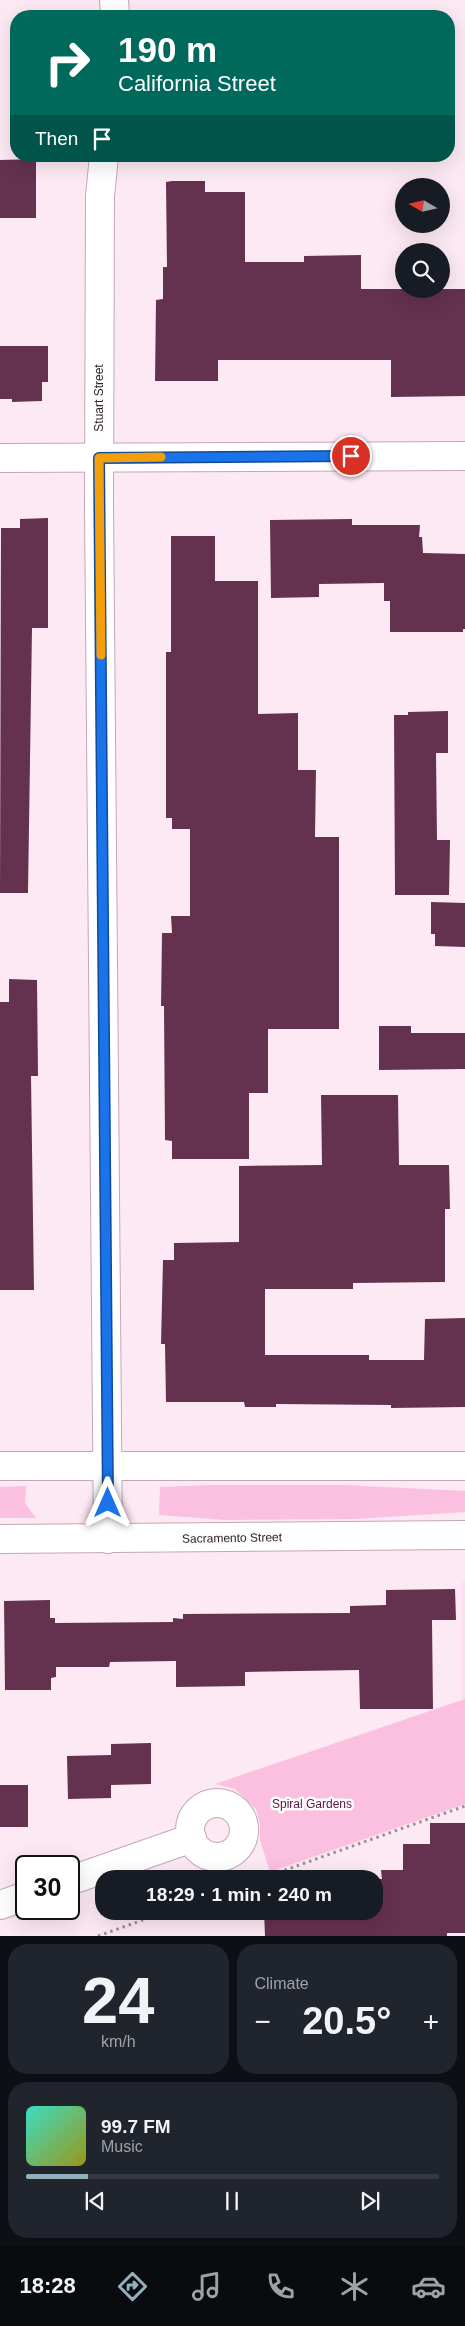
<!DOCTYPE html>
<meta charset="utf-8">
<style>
body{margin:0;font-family:Arial,sans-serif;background:#20242c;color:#f1f3f6;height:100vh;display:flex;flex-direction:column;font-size:19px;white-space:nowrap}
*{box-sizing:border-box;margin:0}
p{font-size:16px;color:#9ea1a6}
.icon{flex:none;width:28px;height:28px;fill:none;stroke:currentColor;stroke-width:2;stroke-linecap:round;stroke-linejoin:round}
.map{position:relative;height:1936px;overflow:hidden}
.details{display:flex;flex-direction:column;gap:8px;padding:8px;background:#0d0f14;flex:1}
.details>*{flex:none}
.banner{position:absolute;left:10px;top:10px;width:445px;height:152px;border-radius:20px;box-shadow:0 5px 20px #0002;background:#00695c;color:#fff;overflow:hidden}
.needle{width:32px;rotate:279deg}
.controls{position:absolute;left:395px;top:178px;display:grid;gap:10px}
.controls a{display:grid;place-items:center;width:55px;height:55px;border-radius:50%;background:#171b24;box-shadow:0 5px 20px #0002;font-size:25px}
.speed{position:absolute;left:15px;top:1855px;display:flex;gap:10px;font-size:25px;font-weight:700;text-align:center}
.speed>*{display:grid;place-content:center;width:65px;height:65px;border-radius:50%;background:#171b24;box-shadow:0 5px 20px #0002;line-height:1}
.speed .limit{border:2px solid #111;border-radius:8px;background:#fff;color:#111}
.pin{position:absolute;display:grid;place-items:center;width:42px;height:42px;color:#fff;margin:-21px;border:2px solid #fff;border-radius:50%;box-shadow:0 1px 5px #0007}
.me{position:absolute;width:55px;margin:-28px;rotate:0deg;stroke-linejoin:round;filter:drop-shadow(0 0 4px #0008)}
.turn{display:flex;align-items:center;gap:18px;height:105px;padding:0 25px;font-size:22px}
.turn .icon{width:65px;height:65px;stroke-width:2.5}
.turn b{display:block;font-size:35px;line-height:42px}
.then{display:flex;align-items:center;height:48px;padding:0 25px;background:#0003;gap:10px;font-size:19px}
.big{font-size:38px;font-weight:600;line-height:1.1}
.details .tile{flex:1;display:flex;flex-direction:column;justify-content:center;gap:8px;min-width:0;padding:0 18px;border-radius:20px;background:#20242c}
.details .dial{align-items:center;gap:0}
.dial b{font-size:65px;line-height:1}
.song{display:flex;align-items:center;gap:15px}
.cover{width:60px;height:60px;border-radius:8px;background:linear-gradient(135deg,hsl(170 70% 55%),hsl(60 70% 35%))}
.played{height:5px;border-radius:2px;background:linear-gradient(90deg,#93b1bc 15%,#363941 15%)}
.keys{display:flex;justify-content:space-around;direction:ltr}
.heat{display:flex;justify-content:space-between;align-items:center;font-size:28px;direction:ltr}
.details .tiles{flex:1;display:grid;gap:8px;grid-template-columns:1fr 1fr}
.tile:last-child{grid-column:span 2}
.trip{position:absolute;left:95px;top:1870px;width:288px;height:50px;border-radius:20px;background:#171b24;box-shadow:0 5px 20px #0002;font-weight:600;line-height:50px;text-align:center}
.menu{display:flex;height:80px;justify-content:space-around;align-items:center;background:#090b0e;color:#9ea1a6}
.menu .icon{width:35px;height:35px}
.menu .active{color:#93b1bc}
.menu b{font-size:22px;color:#f1f3f6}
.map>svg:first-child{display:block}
.built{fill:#fedeee}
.green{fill:#fbc0df}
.building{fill:#64314f}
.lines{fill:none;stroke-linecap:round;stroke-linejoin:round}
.minor-casing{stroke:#c5a6b6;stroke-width:30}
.tertiary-casing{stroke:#c5a6b6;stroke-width:30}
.path{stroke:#9d8d95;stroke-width:3;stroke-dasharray:2.5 4;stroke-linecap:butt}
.minor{stroke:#fff;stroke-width:28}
.tertiary{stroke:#fff;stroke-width:28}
.route-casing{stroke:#114b97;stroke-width:12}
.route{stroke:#1a73e8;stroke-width:9}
.slow{stroke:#f59e0b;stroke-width:9}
.labels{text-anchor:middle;stroke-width:5;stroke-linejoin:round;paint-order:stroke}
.street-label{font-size:12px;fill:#2f2329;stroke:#fcfcfc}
.park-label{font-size:12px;fill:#591440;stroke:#fcfcfc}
</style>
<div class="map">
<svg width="465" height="1936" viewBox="0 0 465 1936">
<rect width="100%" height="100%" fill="#fde9f3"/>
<path class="built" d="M462,1581L465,1582V1699L462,1700Z"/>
<g class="green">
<path d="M211,1485H345L465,1491V1512L356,1519L225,1520L159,1515L160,1487Z"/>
<path d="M26,1486L25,1503L36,1518H0V1487Z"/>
<path d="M465,1699V1804L270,1872L260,1840V1825L256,1809L235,1789L215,1784Z"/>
</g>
<g class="building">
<path d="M36,159V218H0V160Z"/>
<path d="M172,181H205V192H245V262H304V256L361,255V289H465V396L391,397V360H218V381H155L156,300L163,299V267H167L166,182Z"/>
<path d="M0,346H48V382H42V401L12,402V399H0Z"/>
<path d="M48,518V628H32L28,893H0L1,528H20V519Z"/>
<path d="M352,519V525H420L419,537H422L423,553L465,554V629H463V632H390V601H384V583L319,584V597L271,598L270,520Z"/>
<path d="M171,536H215V581H258V714L298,713V770H316L315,837H339V1029H268V1093H249V1159H172V1141L165,1140L164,1006H161L162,933H172L171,916H190V829H172V818H166V652H171Z"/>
<path d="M448,711V753H436L437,840H450L449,895H395L394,715H408V712Z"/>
<path d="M431,902L465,903V947L435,946V934H431Z"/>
<path d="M9,979L37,980L38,1076H31L34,1290H0V1002H9Z"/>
<path d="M379,1026H411V1033H465V1069L379,1070Z"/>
<path d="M321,1095H398L399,1165H449L450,1209H445V1282L353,1283V1289H265V1355H369V1360H424L425,1319L465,1318V1407L391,1408V1405L276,1404V1407H245L244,1402H166L165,1344H161L163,1260H174V1243L239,1242V1166L322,1165Z"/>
<path d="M455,1589L456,1620H432L433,1709H360L359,1670L245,1672V1686L176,1687V1661L110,1662L109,1667H56V1677L51,1678V1690H5L4,1601L50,1600V1618H55V1623L173,1622V1618L183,1619V1614L350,1613V1606L386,1605V1590Z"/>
<path d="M151,1743V1784L111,1785V1798L68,1799L67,1756L111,1755V1744Z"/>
<rect x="0" y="1785" width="28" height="42"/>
<path d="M430,1823H465V1933H447V1936H265L264,1911H374L372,1879H382L381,1870H403V1844H430Z"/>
</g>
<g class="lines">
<g class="minor-casing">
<g id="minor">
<path d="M114,0L115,16"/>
<path d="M104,156L100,196L99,504L108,1539"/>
<path d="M0,458L465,456"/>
<circle cx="217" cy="1830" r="27"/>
<path d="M69,1881L192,1838"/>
<path d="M0,1905L26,1896"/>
</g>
</g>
<g class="tertiary-casing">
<g id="tertiary">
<path d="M0,1466H465"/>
<path d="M0,1539L465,1535"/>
</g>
</g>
<g class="path">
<path d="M260,1879L465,1806"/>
<path d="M98,1936L168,1911"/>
</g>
<use href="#minor" class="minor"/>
<use href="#tertiary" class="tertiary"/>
</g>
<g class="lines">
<g class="route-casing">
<path id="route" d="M108,1503L99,458L351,456"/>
</g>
<use href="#route" class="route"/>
<path class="slow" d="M101,655L99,458L161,457"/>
</g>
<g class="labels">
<g class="street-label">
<text transform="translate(99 398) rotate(-90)" y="4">Stuart Street</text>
<text transform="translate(232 1538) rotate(-1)" y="4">Sacramento Street</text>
</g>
<g class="park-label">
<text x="312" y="1808">Spiral Gardens</text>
</g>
</g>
</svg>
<div class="controls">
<a><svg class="needle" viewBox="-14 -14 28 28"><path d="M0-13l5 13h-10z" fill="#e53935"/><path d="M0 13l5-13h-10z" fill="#9ea1a6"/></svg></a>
<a><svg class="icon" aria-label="search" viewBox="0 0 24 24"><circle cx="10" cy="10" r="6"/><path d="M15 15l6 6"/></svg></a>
</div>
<div class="speed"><div class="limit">30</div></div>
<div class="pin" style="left:351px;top:456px;background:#d93025"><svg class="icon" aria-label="arrive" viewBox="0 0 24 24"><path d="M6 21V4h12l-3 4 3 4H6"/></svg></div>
<svg class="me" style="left:108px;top:1503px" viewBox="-20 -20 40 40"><path d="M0-17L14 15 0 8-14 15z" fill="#1a73e8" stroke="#fff" stroke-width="4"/></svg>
<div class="trip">18:29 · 1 min · 240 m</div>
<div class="banner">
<div class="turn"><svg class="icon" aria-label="right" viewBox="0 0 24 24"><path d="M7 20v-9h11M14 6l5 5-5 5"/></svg><div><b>190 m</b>California Street</div></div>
<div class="then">Then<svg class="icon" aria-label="arrive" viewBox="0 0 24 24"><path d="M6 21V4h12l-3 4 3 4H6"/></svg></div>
</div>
</div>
<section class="details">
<div class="tiles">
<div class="tile dial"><b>24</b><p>km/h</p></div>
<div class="tile"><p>Climate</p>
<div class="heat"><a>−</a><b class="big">20.5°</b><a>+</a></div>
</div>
<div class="tile">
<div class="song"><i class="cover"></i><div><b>99.7 FM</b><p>Music</p></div></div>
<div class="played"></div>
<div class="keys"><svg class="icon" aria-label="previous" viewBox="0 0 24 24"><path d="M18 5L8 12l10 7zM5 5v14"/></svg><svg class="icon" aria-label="pause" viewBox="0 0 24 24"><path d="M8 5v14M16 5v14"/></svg><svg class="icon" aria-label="next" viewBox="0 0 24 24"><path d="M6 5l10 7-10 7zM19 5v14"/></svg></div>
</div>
</div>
</section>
<nav class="menu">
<b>18:28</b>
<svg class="icon active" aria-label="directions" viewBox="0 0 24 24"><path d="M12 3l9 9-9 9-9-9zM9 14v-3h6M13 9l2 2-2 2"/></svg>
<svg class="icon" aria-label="music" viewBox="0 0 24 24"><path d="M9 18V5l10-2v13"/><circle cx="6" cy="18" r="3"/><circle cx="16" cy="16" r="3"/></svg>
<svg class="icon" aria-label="phone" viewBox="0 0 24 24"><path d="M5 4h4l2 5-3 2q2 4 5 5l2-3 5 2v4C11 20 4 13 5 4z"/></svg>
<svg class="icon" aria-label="climate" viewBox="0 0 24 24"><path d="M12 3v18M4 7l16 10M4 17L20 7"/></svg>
<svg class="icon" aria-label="car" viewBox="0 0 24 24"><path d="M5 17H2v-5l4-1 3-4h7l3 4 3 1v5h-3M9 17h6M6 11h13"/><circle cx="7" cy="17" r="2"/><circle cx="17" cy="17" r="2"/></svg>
</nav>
